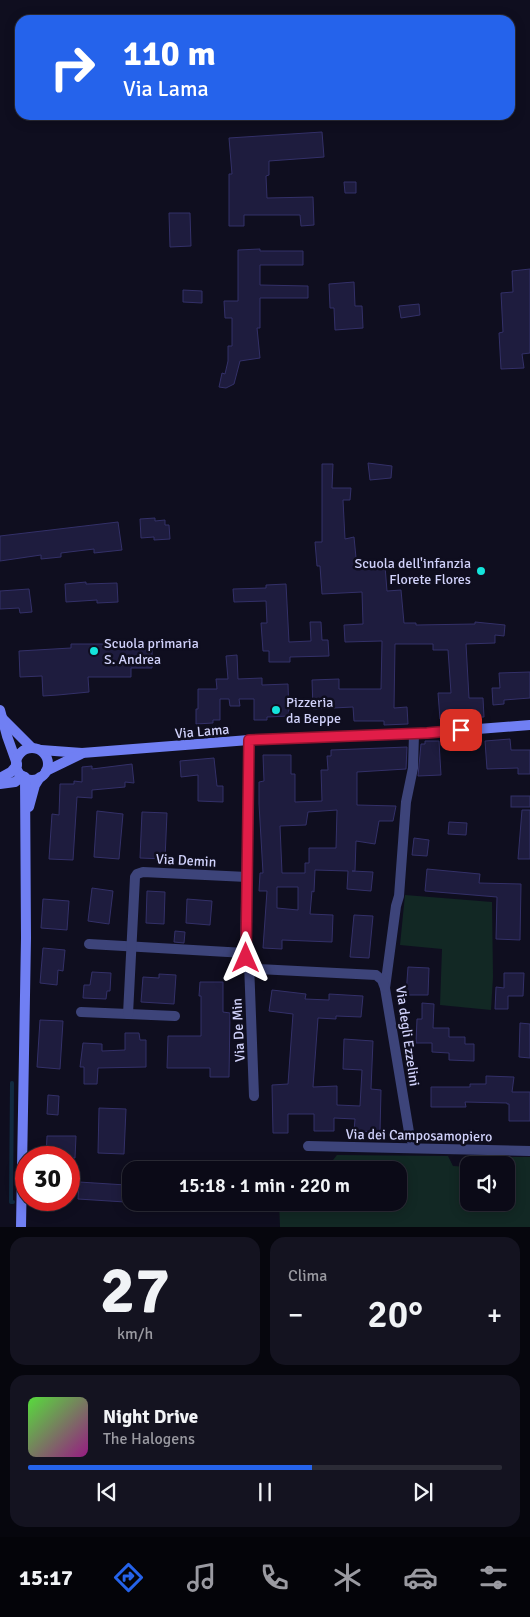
<!DOCTYPE html>
<html lang="it">
<meta charset="utf-8">
<style>
body{margin:0;font-family:Signika,sans-serif;background:#141320;color:#f1f3f6;height:100vh;display:flex;flex-direction:column;font-size:19px;white-space:nowrap}
*{box-sizing:border-box;margin:0}
p{font-size:16px;color:#9a9aa1}
.icon{flex:none;width:28px;height:28px;fill:none;stroke:currentColor;stroke-width:2;stroke-linecap:round;stroke-linejoin:round}
.map{position:relative;height:1227px;overflow:hidden}
.side{display:flex;flex-direction:column;gap:10px;padding:10px;background:#06060d;flex:1}
.side>*{flex:none}
.banner{position:absolute;left:15px;top:15px;width:500px;height:105px;border-radius:15px;box-shadow:0 2px 12px #0003,0 0 0 1px #2b2b36;background:#2563eb;color:#fff;overflow:hidden}
.buttons{position:absolute;left:460px;top:1156px;display:grid;gap:10px}
.buttons a{display:grid;place-items:center;width:55px;height:55px;border-radius:10px;background:#0b0a17;box-shadow:0 2px 12px #0003,0 0 0 1px #2b2b36;font-size:25px}
.speed{position:absolute;left:15px;top:1146px;display:flex;gap:10px;font-size:25px;font-weight:700;text-align:center}
.speed>*{display:grid;place-content:center;width:65px;height:65px;border-radius:50%;background:#0b0a17;box-shadow:0 2px 12px #0003,0 0 0 1px #2b2b36;line-height:1}
.speed .limit{border:8px solid #d22;background:#fff;color:#111}
.pin{position:absolute;display:grid;place-items:center;width:42px;height:42px;color:#fff;margin:-21px;border-radius:10px;box-shadow:0 2px 8px #0006}
.me{position:absolute;width:55px;margin:-28px;rotate:0deg;stroke-linejoin:round;filter:drop-shadow(0 0 4px #0008)}
.turn{display:flex;align-items:center;gap:18px;height:105px;padding:0 25px;font-size:22px}
.turn .icon{width:65px;height:65px;stroke-width:2.5}
.turn b{display:block;font-size:35px;line-height:42px}
.big{font-size:38px;font-weight:600;line-height:1.1}
.side .widget{flex:1;display:flex;flex-direction:column;justify-content:center;gap:8px;min-width:0;padding:0 18px;border-radius:15px;background:#141320}
.side .dial{align-items:center;gap:0}
.dial b{font-size:65px;line-height:1}
.song{display:flex;align-items:center;gap:15px}
.cover{width:60px;height:60px;border-radius:8px;background:linear-gradient(135deg,hsl(110 70% 55%),hsl(310 70% 35%))}
.played{height:5px;border-radius:2px;background:linear-gradient(90deg,#2563eb 60%,#2b2b36 60%)}
.keys{display:flex;justify-content:space-around;direction:ltr}
.heat{display:flex;justify-content:space-between;align-items:center;font-size:28px;direction:ltr}
.side .tiles{flex:1;display:grid;gap:10px;grid-template-columns:1fr 1fr}
.widget:last-child{grid-column:span 2}
.trip{position:absolute;left:122px;top:1161px;width:285px;height:50px;border-radius:15px;background:#0b0a17;box-shadow:0 2px 12px #0003,0 0 0 1px #2b2b36;font-weight:600;line-height:50px;text-align:center}
.menu{display:flex;height:80px;justify-content:space-around;align-items:center;background:#040409;color:#9a9aa1}
.menu .icon{width:35px;height:35px}
.menu .active{color:#2563eb}
.menu b{font-size:22px;color:#f1f3f6}
.map>svg:first-child{display:block}
.green{fill:#122824}
.lines{fill:none;stroke-linecap:round;stroke-linejoin:round}
.stream{stroke:#112a40;stroke-width:4}
.building{fill:#1e1c3e;stroke:#333068;fill-rule:evenodd}
.street{stroke:#3d447a;stroke-width:10}
.secondary{stroke:#707ff3;stroke-width:10}
.route-casing{stroke:#92132f;stroke-width:12}
.route{stroke:#e11d48;stroke-width:9}
.poi-dot{fill:#14e4db;stroke:#0f0e1f;stroke-width:2}
.labels{text-anchor:middle;stroke-width:5;stroke-linejoin:round;paint-order:stroke}
.poi-label{font-size:14px;fill:#d1d2fb;stroke:#0f0e1f;text-anchor:start}
.street-label{font-size:14px;fill:#d1d2fb;stroke:#0f0e1f}
</style>
<div class="map">
<svg width="530" height="1227" viewBox="0 0 530 1227">
<rect width="100%" height="100%" fill="#0f0e1f"/>
<g class="green">
<path d="M405,895L492,902L493,977L491,1010L440,1005L442,949L400,945Z"/>
<path d="M337,1155L448,1156L453,1166L469,1167V1202H506V1165H491L495,1157H530V1227H280L279,1203L399,1202V1170H278L277,1163L329,1165Z"/>
</g>
<g class="lines">
<path class="stream" d="M12,1083L11,1202H13"/>
</g>
<g class="building">
<path d="M322,132L324,157L269,161V175L266,176L267,198L313,197L314,225L301,226L300,215H244V226H229V174H232L229,138Z"/>
<path d="M344,182H356V193H345Z"/>
<path d="M169,213H190L191,246L170,247Z"/>
<path d="M260,249V251H303V265H260V285L308,286V298H260V328H257L260,358L240,361L234,384L226,388L219,387L222,373L225,374L228,361V346H232V318H225L224,301H238V250Z"/>
<path d="M530,269V353L522,354L524,368L501,369L499,333L503,332L501,293L513,292L512,271Z"/>
<path d="M354,282L355,306H362L363,328L335,330L334,308H330L329,284Z"/>
<path d="M183,290L202,291V303L183,302Z"/>
<path d="M419,304L420,315L401,318L399,306Z"/>
<path d="M368,463L392,466L391,478L370,480Z"/>
<path d="M322,464H333L332,488H351L350,500H343L345,539L354,537L357,568L385,566L387,591L401,590L404,623H416V625L475,624V622L505,625L504,636L495,635V643L466,644L469,698H483L484,717L440,719L438,693H451L448,650H433V644H395L394,708L407,707L408,724L384,725V721H354L353,707L313,709L312,680L339,679V689H381L382,641L345,642L344,625L363,624L362,592L322,594L320,566H317L315,542H322Z"/>
<path d="M155,518V521L165,520V525H169L170,539L154,540V537L141,538L140,519Z"/>
<path d="M118,522L122,550L94,553V549L61,553V557L41,559V555L0,561V536Z"/>
<path d="M86,582V584L117,583L118,602L97,603V600L66,602L65,584Z"/>
<path d="M286,584L289,642L311,641L310,622H321L322,640H328L329,656L290,657V662H269V651H263L261,623H267L266,601L234,602L233,589L266,588V585Z"/>
<path d="M29,589L32,612L20,613L19,608L0,609V591Z"/>
<path d="M71,644H152V668H131V677H88L89,692L58,695L43,696L42,676L20,677L19,651L71,648Z"/>
<path d="M237,655L238,679L262,678V685L288,684L289,716L267,717V720H254V699H239L240,706H230L229,699H220V720H213V723L196,724V709H198V689H217L216,679H228L226,656Z"/>
<path d="M530,672V698L504,700V704L493,705L492,688H500L499,673Z"/>
<path d="M510,739L511,750H530V774H518V768L487,769L485,741Z"/>
<path d="M425,741H439L441,775L418,776L421,744H425Z"/>
<path d="M407,747L406,769L357,772V805L396,806L393,821H379L375,844L356,841L355,871H352L373,872L371,891L347,889L348,871L315,870L314,892L312,891L310,914L333,915L332,942L282,940V949L263,948L267,891H259L260,873H263L259,804V782L264,781L263,755H291V774H295V802L322,801L321,770H328L327,756H331V750ZM337,810L336,848H309V863H305V873H282L280,826L306,825L308,812ZM277,887H298V910L277,908Z"/>
<path d="M214,758L217,786H223V802L198,801V775L181,777L180,761Z"/>
<path d="M132,764L134,783L125,782V787L92,790V798L77,797L73,860L49,859L52,814L59,815L60,784H74V781L82,782V767L92,766V769Z"/>
<rect x="511" y="796" width="19" height="11"/>
<path d="M522,810H530V859H518Z"/>
<path d="M97,811L123,814L119,859L94,857Z"/>
<path d="M142,812L167,813L165,859L140,858Z"/>
<path d="M449,822L467,823L466,835L448,834Z"/>
<path d="M414,838L429,840L427,856L412,855Z"/>
<path d="M427,869L480,874L479,883L521,884L520,940L496,939L497,897L425,891Z"/>
<path d="M92,888L113,891L109,924L88,921Z"/>
<path d="M147,891L165,892L164,924L146,923Z"/>
<path d="M43,899L69,901L67,930L41,928Z"/>
<path d="M187,899L212,901L210,925L186,923Z"/>
<path d="M354,915L373,916L369,958L350,957Z"/>
<path d="M175,931L185,932L184,943L174,942Z"/>
<path d="M43,948L65,950L63,971L58,970L57,985L40,983Z"/>
<path d="M408,967L429,968L428,995H406Z"/>
<path d="M92,972L111,973L110,991H107L106,999L83,998L84,985H90Z"/>
<path d="M504,973H524L523,996H508V1009H495L496,987L504,988Z"/>
<path d="M159,974L176,975L174,1004L141,1002L143,977L159,978Z"/>
<path d="M200,982H223V1012L230,1013L229,1077H210V1068H167L168,1036H201V996H199Z"/>
<path d="M272,990L306,994L305,999L329,1000V994L363,996L361,1017L336,1016V1019L318,1018L313,1087L337,1086V1105L360,1106L362,1070L343,1069L344,1039L373,1041L371,1089L381,1090L380,1132L354,1131L355,1119L334,1118V1131H314V1114H288V1133H273L272,1085L288,1084L293,1014L269,1011Z"/>
<path d="M422,1003L434,1004L433,1028H449V1037H465V1044H474V1061L449,1060V1053L432,1052V1043H416L417,1019H422Z"/>
<path d="M40,1020L63,1021L60,1069L37,1067Z"/>
<path d="M520,1023L530,1024V1058L519,1057Z"/>
<path d="M125,1033H139L140,1040H146V1067L98,1068L97,1084H84V1067H80L83,1043L102,1044V1051L125,1050Z"/>
<path d="M486,1076L514,1077L512,1092H530V1121H509V1104H507V1103L465,1102L466,1107H431V1087H470V1084H486Z"/>
<path d="M48,1095L59,1096L58,1115L47,1114Z"/>
<path d="M99,1108L126,1109L124,1154L98,1153Z"/>
<path d="M47,1136H76L75,1158H46Z"/>
<path d="M79,1182L126,1185L125,1202L78,1199Z"/>
</g>
<g class="lines">
<g class="street">
<path d="M414,734L413,768L406,802L399,896L396,906L385,988L410,1138L417,1148"/>
<path d="M249,740L245,955C247,962 251,967 258,969L376,975L382,980L385,988"/>
<path d="M89,944L245,953"/>
<path d="M249,963L254,1096"/>
<path d="M81,1012L175,1016"/>
<path d="M128,1014L135,877L137,874L143,872L247,877"/>
<path d="M308,1146L530,1151"/>
</g>
<g class="secondary">
<path d="M0,710L7,736L17,764"/>
<path d="M3,719L32,748"/>
<circle cx="32" cy="764" r="16"/>
<path d="M41,750L82,753L249,740L427,733L530,725"/>
<path d="M46,771L81,754"/>
<path d="M0,778L11,772L17,765"/>
<path d="M0,784L15,782L23,776"/>
<path d="M29,807L35,785L40,777"/>
<path d="M21,1227L26,938L25,777"/>
</g>
</g>
<g class="lines">
<g class="route-casing">
<path id="route" d="M246,958L249,740L427,733L461,730"/>
</g>
<use href="#route" class="route"/>
</g>
<g class="poi-dot">
<circle cx="481" cy="571" r="5"/>
<circle cx="94" cy="651" r="5"/>
<circle cx="276" cy="710" r="5"/>
</g>
<g class="labels">
<g class="poi-label">
<text x="471" y="568" text-anchor="end">Scuola dell'infanzia<tspan x="471" dy="16">Florete Flores</tspan></text>
<text x="104" y="648">Scuola primaria<tspan x="104" dy="16">S. Andrea</tspan></text>
<text x="286" y="707">Pizzeria<tspan x="286" dy="16">da Beppe</tspan></text>
</g>
<g class="street-label">
<text transform="translate(202 731) rotate(-5)" y="5">Via Lama</text>
<text transform="translate(186 860) rotate(3)" y="5">Via Demin</text>
<text transform="translate(238 1030) rotate(-93)" y="5">Via De Min</text>
<text transform="translate(408 1036) rotate(82)" y="5">Via degli Ezzelini</text>
<text transform="translate(419 1135) rotate(1)" y="5">Via dei Camposamopiero</text>
</g>
</g>
</svg>
<div class="buttons">
<a><svg class="icon" aria-label="sound" viewBox="0 0 24 24"><path d="M4 9h4l5-4v14l-5-4H4zM17 9q2 3 0 6"/></svg></a>
</div>
<div class="speed"><div class="limit">30</div></div>
<div class="pin" style="left:461px;top:730px;background:#d93025"><svg class="icon" aria-label="arrive" viewBox="0 0 24 24"><path d="M6 21V4h12l-3 4 3 4H6"/></svg></div>
<svg class="me" style="left:246px;top:958px" viewBox="-20 -20 40 40"><path d="M0-17L14 15 0 8-14 15z" fill="#e11d48" stroke="#fff" stroke-width="4"/></svg>
<div class="trip">15:18 · 1 min · 220 m</div>
<div class="banner">
<div class="turn"><svg class="icon" aria-label="right" viewBox="0 0 24 24"><path d="M7 20v-9h11M14 6l5 5-5 5"/></svg><div><b>110 m</b>Via Lama</div></div>
</div>
</div>
<section class="side">
<div class="tiles">
<div class="widget dial"><b>27</b><p>km/h</p></div>
<div class="widget"><p>Clima</p>
<div class="heat"><a>−</a><b class="big">20°</b><a>+</a></div>
</div>
<div class="widget">
<div class="song"><i class="cover"></i><div><b>Night Drive</b><p>The Halogens</p></div></div>
<div class="played"></div>
<div class="keys"><svg class="icon" aria-label="previous" viewBox="0 0 24 24"><path d="M18 5L8 12l10 7zM5 5v14"/></svg><svg class="icon" aria-label="pause" viewBox="0 0 24 24"><path d="M8 5v14M16 5v14"/></svg><svg class="icon" aria-label="next" viewBox="0 0 24 24"><path d="M6 5l10 7-10 7zM19 5v14"/></svg></div>
</div>
</div>
</section>
<nav class="menu">
<b>15:17</b>
<svg class="icon active" aria-label="directions" viewBox="0 0 24 24"><path d="M12 3l9 9-9 9-9-9zM9 14v-3h6M13 9l2 2-2 2"/></svg>
<svg class="icon" aria-label="music" viewBox="0 0 24 24"><path d="M9 18V5l10-2v13"/><circle cx="6" cy="18" r="3"/><circle cx="16" cy="16" r="3"/></svg>
<svg class="icon" aria-label="phone" viewBox="0 0 24 24"><path d="M5 4h4l2 5-3 2q2 4 5 5l2-3 5 2v4C11 20 4 13 5 4z"/></svg>
<svg class="icon" aria-label="climate" viewBox="0 0 24 24"><path d="M12 3v18M4 7l16 10M4 17L20 7"/></svg>
<svg class="icon" aria-label="car" viewBox="0 0 24 24"><path d="M5 17H2v-5l4-1 3-4h7l3 4 3 1v5h-3M9 17h6M6 11h13"/><circle cx="7" cy="17" r="2"/><circle cx="17" cy="17" r="2"/></svg>
<svg class="icon" aria-label="filters" viewBox="0 0 24 24"><path d="M4 7h16M4 17h16"/><circle cx="9" cy="7" r="2"/><circle cx="15" cy="17" r="2"/></svg>
</nav>
